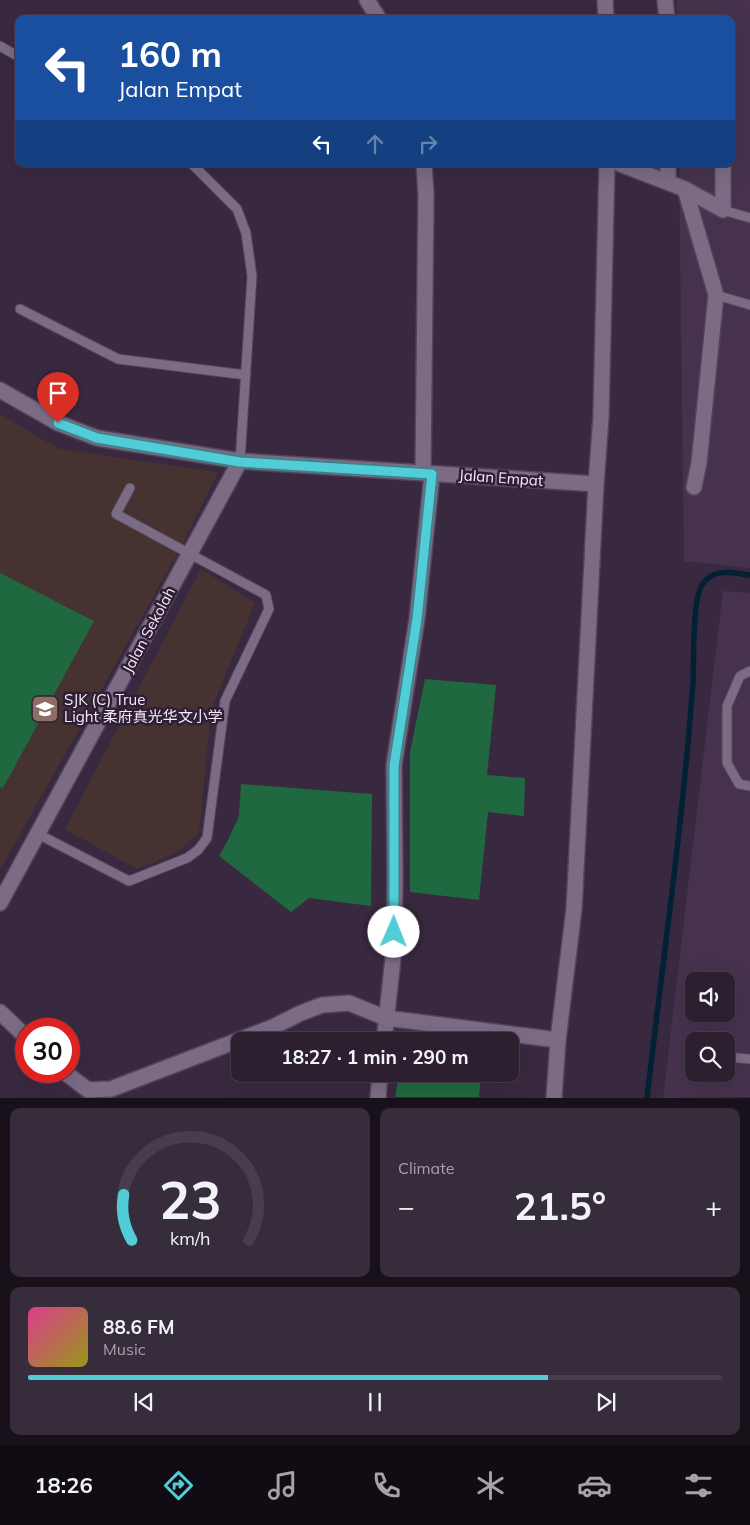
<!DOCTYPE html>
<meta charset="utf-8">
<style>
body{margin:0;font-family:Mulish,"Noto Sans SC",sans-serif;background:#372c3c;color:#f1f3f6;height:100vh;display:flex;flex-direction:column;font-size:19px;white-space:nowrap}
*{box-sizing:border-box;margin:0}
p{font-size:16px;color:#a6a2ab}
.icon{flex:none;width:28px;height:28px;fill:none;stroke:currentColor;stroke-width:2;stroke-linecap:round;stroke-linejoin:round}
.map{position:relative;height:1098px;overflow:hidden}
.drawer{display:flex;flex-direction:column;gap:10px;padding:10px;background:#18111a;flex:1}
.drawer>*{flex:none}
.hud{position:absolute;left:15px;top:15px;width:720px;height:152px;border-radius:10px;box-shadow:0 5px 20px #0002,0 0 0 1px #473d4c;background:#1a4fa0;color:#fff;overflow:hidden}
.tools{position:absolute;left:685px;top:972px;display:grid;gap:10px}
.tools a{display:grid;place-items:center;width:50px;height:50px;border-radius:10px;background:#2b1f30;box-shadow:0 5px 20px #0002,0 0 0 1px #473d4c;font-size:25px}
.speed{position:absolute;left:15px;top:1018px;display:flex;gap:10px;font-size:25px;font-weight:700;text-align:center}
.speed>*{display:grid;place-content:center;width:65px;height:65px;border-radius:50%;background:#2b1f30;box-shadow:0 5px 20px #0002,0 0 0 1px #473d4c;line-height:1}
.speed .limit{border:8px solid #d22;background:#fff;color:#111}
.pin{position:absolute;display:grid;place-items:center;width:42px;height:42px;color:#fff;margin:-51px -21px;border-radius:50% 50% 50% 0;rotate:-45deg;box-shadow:0 0 5px #0007}
.pin .icon{rotate:45deg}
.me{position:absolute;width:55px;margin:-28px;rotate:1deg;stroke-linejoin:round;filter:drop-shadow(0 0 4px #0008)}
.turn{display:flex;align-items:center;gap:18px;height:105px;padding:0 20px;font-size:22px}
.turn .icon{width:65px;height:65px;stroke-width:2.5}
.turn b{display:block;font-size:35px;line-height:42px}
.lanes{display:flex;align-items:center;height:48px;padding:0 20px;background:#0003;justify-content:center;gap:25px;direction:ltr}
.lanes .off{opacity:.35}
.big{font-size:38px;font-weight:700;line-height:1.1}
.drawer .tile{flex:1;display:flex;flex-direction:column;justify-content:center;gap:8px;min-width:0;padding:0 18px;border-radius:10px;background:#372c3c}
.drawer .dial{align-items:center;gap:0}
.dial svg{height:130px;overflow:visible;fill:none;stroke:#473d4c;stroke-width:7;stroke-linecap:round;text-anchor:middle}
.dial text{fill:#f1f3f6;stroke:none}
.song{display:flex;align-items:center;gap:15px}
.cover{width:60px;height:60px;border-radius:8px;background:linear-gradient(135deg,hsl(330 70% 55%),hsl(60 70% 35%))}
.played{height:5px;border-radius:2px;background:linear-gradient(90deg,#52ccd6 75%,#473d4c 75%)}
.keys{display:flex;justify-content:space-around;direction:ltr}
.heat{display:flex;justify-content:space-between;align-items:center;font-size:28px;direction:ltr}
.drawer .tiles{flex:1;display:grid;gap:10px;grid-template-columns:1fr 1fr}
.tile:last-child{grid-column:span 2}
.trip{position:absolute;left:231px;top:1032px;width:288px;height:50px;border-radius:10px;background:#2b1f30;box-shadow:0 5px 20px #0002,0 0 0 1px #473d4c;font-weight:700;line-height:50px;text-align:center}
.menu{display:flex;height:80px;justify-content:space-around;align-items:center;background:#110c13;color:#a6a2ab}
.menu .icon{width:35px;height:35px}
.menu .selected{color:#52ccd6}
.menu b{font-size:22px;color:#f1f3f6}
.map>svg:first-child{display:block}
.built{fill:#46324e;fill-rule:evenodd}
.education{fill:#463230}
.green{fill:#206940}
.lines{fill:none;stroke-linecap:round;stroke-linejoin:round}
.stream{stroke:#042033;stroke-width:5.5}
.lane-casing{stroke:#534559;stroke-width:11}
.street-casing{stroke:#534559;stroke-width:18}
.lane{stroke:#7c6b85;stroke-width:9}
.street{stroke:#7c6b85;stroke-width:15}
.route-casing{stroke:#35858b;stroke-width:12}
.route{stroke:#52ccd6;stroke-width:9}
.labels{text-anchor:middle;stroke-width:5;stroke-linejoin:round;paint-order:stroke}
.street-label{font-size:15px;fill:#f5ebfa;stroke:#2f1f35}
.poi-label{font-size:15px;fill:#f5ebfa;stroke:#2f1f35;text-anchor:start}
</style>
<div class="map">
<svg width="750" height="1098" viewBox="0 0 750 1098">
<rect width="100%" height="100%" fill="#392940"/>
<g class="built">
<path d="M677,0H750V568L684,561L679,164H731V19H677Z"/>
<path d="M723,591L750,593V1097L663,1098ZM694,981H726V1014H694ZM694,1041H726V1074H694Z"/>
</g>
<g class="education">
<path d="M0,414L59,449L218,472L180,549L0,870Z"/>
<path d="M201,569L255,603L211,710L199,833L176,853L137,869L65,829Z"/>
</g>
<g class="green">
<path d="M0,573L94,621L3,788L0,787Z"/>
<path d="M425,679L496,685L487,775L525,778L524,816L488,812L479,900L410,892V752Z"/>
<path d="M241,784L372,794L371,906L309,898L291,912L219,856L229,838L239,816Z"/>
<path d="M420,1032L485,1039L484,1041H409Z"/>
<path d="M399,1074H481L479,1097H395Z"/>
</g>
<g class="lines">
<path class="stream" d="M647,1098C663,959 683,821 693,682C694,661 692,600 702,585C714,567 732,573 750,575"/>
<g class="lane-casing">
<g id="lane">
<path d="M0,46L19,57"/>
<path d="M192,164L237,209L246,233L252,276L240,461"/>
<path d="M723,210L750,218"/>
<path d="M716,295L750,305"/>
<path d="M20,309L118,359L246,375"/>
<path d="M750,671L740,676L727,706V763L739,784L750,786"/>
<path d="M38,834L129,881L187,858L198,850L207,838L225,701L269,609L266,595L116,514L130,488"/>
<path d="M726,1057L750,1059"/>
</g>
</g>
<g class="street-casing">
<g id="street">
<path d="M367,0L379,19"/>
<path d="M605,0L606,19"/>
<path d="M665,0L667,19"/>
<path d="M620,164L685,189L723,210V164"/>
<path d="M668,182V164"/>
<path d="M685,189L716,295L699,463L694,487"/>
<path d="M0,390L58,423L97,438L240,461L596,484"/>
<path d="M423,473L426,195L424,164"/>
<path d="M0,903L240,461"/>
<path d="M0,1012L26,1037"/>
<path d="M384,1041L394,949L395,881L394,765L417,619L432,474"/>
<path d="M63,1071L88,1090L111,1089L273,1027L301,1013L322,1005L349,1003L386,1018L558,1040"/>
<path d="M378,1098L380,1074"/>
<path d="M554,1098L558,1040L574,909L596,484L601,417L607,164"/>
</g>
</g>
<use href="#lane" class="lane"/>
<use href="#street" class="street"/>
</g>
<g class="lines">
<g class="route-casing">
<path id="route" d="M58,423L97,438L240,462L432,474L417,619L394,766V932"/>
</g>
<use href="#route" class="route"/>
</g>
<defs>
<g id="school-square" transform="scale(1.4375)"><rect x="-9" y="-9" width="18" height="18" rx="4" fill="#8d6e63" stroke="#2f1f35"/><path d="M0-5L7-2L0 1L-7-2ZM-4 1L0 2.5L4 1V4Q0 6-4 4Z" fill="#fff"/></g>
</defs>
<g fill-rule="evenodd">
<use href="#school-square" x="45" y="709"/>
</g>
<g class="labels">
<g class="street-label">
<text transform="translate(501 478) rotate(4)" y="5">Jalan Empat</text>
<text transform="translate(149 630) rotate(-62)" y="5">Jalan Sekolah</text>
</g>
<g class="poi-label">
<text x="64" y="705">SJK (C) True<tspan x="64" dy="17">Light 柔府真光华文小学</tspan></text>
</g>
</g>
</svg>
<div class="tools">
<a><svg class="icon" aria-label="sound" viewBox="0 0 24 24"><path d="M4 9h4l5-4v14l-5-4H4zM17 9q2 3 0 6"/></svg></a>
<a><svg class="icon" aria-label="search" viewBox="0 0 24 24"><circle cx="10" cy="10" r="6"/><path d="M15 15l6 6"/></svg></a>
</div>
<div class="speed"><div class="limit">30</div></div>
<div class="pin" style="left:58px;top:423px;background:#d93025"><svg class="icon" aria-label="arrive" viewBox="0 0 24 24"><path d="M6 21V4h12l-3 4 3 4H6"/></svg></div>
<svg class="me" style="left:394px;top:932px" viewBox="-20 -20 40 40"><circle r="19" fill="#fff"/><path d="M0-13L10 11 0 6-10 11z" fill="#52ccd6"/></svg>
<div class="trip">18:27 · 1 min · 290 m</div>
<div class="hud">
<div class="turn"><svg class="icon" aria-label="left" viewBox="0 0 24 24"><path d="M17 20v-9H6M10 6l-5 5 5 5"/></svg><div><b>160 m</b>Jalan Empat</div></div>
<div class="lanes"><svg class="icon" aria-label="left" viewBox="0 0 24 24"><path d="M17 20v-9H6M10 6l-5 5 5 5"/></svg><svg class="icon off" aria-label="ahead" viewBox="0 0 24 24"><path d="M12 20V5M6 11l6-6 6 6"/></svg><svg class="icon off" aria-label="right" viewBox="0 0 24 24"><path d="M7 20v-9h11M14 6l5 5-5 5"/></svg></div>
</div>
</div>
<section class="drawer">
<div class="tiles">
<div class="tile dial"><svg viewBox="0 0 100 80">
<path d="M14 69A42 42 0 1 1 86 69"/>
<path d="M14 69A42 42 0 0 1 9 41" stroke="#52ccd6"/>
<text x="50" y="56" font-size="32" font-weight="700">23</text>
<text x="50" y="72" font-size="11">km/h</text>
</svg></div>
<div class="tile"><p>Climate</p>
<div class="heat"><a>−</a><b class="big">21.5°</b><a>+</a></div>
</div>
<div class="tile">
<div class="song"><i class="cover"></i><div><b>88.6 FM</b><p>Music</p></div></div>
<div class="played"></div>
<div class="keys"><svg class="icon" aria-label="previous" viewBox="0 0 24 24"><path d="M18 5L8 12l10 7zM5 5v14"/></svg><svg class="icon" aria-label="pause" viewBox="0 0 24 24"><path d="M8 5v14M16 5v14"/></svg><svg class="icon" aria-label="next" viewBox="0 0 24 24"><path d="M6 5l10 7-10 7zM19 5v14"/></svg></div>
</div>
</div>
</section>
<nav class="menu">
<b>18:26</b>
<svg class="icon selected" aria-label="directions" viewBox="0 0 24 24"><path d="M12 3l9 9-9 9-9-9zM9 14v-3h6M13 9l2 2-2 2"/></svg>
<svg class="icon" aria-label="music" viewBox="0 0 24 24"><path d="M9 18V5l10-2v13"/><circle cx="6" cy="18" r="3"/><circle cx="16" cy="16" r="3"/></svg>
<svg class="icon" aria-label="phone" viewBox="0 0 24 24"><path d="M5 4h4l2 5-3 2q2 4 5 5l2-3 5 2v4C11 20 4 13 5 4z"/></svg>
<svg class="icon" aria-label="climate" viewBox="0 0 24 24"><path d="M12 3v18M4 7l16 10M4 17L20 7"/></svg>
<svg class="icon" aria-label="car" viewBox="0 0 24 24"><path d="M5 17H2v-5l4-1 3-4h7l3 4 3 1v5h-3M9 17h6M6 11h13"/><circle cx="7" cy="17" r="2"/><circle cx="17" cy="17" r="2"/></svg>
<svg class="icon" aria-label="filters" viewBox="0 0 24 24"><path d="M4 7h16M4 17h16"/><circle cx="9" cy="7" r="2"/><circle cx="15" cy="17" r="2"/></svg>
</nav>
